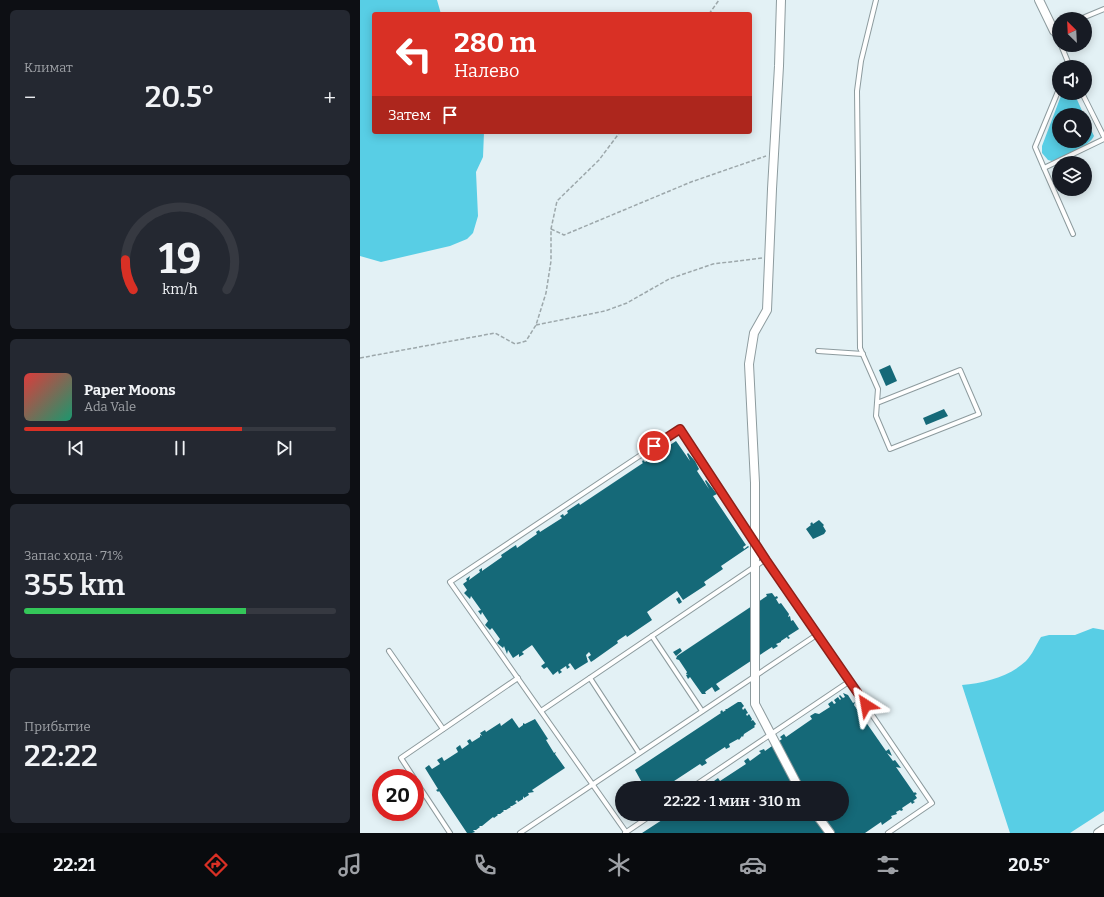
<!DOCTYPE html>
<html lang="ru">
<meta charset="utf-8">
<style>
body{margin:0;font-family:Bitter,serif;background:#242831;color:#f1f3f6;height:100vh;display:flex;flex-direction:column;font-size:15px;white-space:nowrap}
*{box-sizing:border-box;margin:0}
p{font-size:13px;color:#9ea1a6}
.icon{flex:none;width:22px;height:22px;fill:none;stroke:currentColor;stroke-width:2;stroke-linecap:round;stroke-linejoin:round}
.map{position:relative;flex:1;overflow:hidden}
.sheet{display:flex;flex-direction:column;gap:10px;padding:10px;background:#0d0f14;width:360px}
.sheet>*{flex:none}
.guide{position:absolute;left:12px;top:12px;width:380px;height:122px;border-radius:4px;box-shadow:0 2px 10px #0003;background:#d93025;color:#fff;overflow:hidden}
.needle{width:26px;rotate:336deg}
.tools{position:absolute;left:692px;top:12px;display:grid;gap:8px}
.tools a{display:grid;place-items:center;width:40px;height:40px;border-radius:50%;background:#171b24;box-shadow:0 2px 10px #0003;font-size:20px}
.speed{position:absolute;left:12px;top:769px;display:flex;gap:8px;font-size:20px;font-weight:700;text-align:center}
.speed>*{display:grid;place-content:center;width:52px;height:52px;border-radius:50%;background:#171b24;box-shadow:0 2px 10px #0003;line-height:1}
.speed .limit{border:6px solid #d22;background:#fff;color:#111}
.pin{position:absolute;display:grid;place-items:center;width:34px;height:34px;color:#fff;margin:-17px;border:2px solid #fff;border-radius:50%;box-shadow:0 1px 4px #0007}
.me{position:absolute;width:44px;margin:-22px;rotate:326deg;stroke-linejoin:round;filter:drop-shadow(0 0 3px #0008)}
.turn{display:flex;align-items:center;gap:14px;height:84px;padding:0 16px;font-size:18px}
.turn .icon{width:52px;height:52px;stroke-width:2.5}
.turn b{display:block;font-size:28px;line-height:34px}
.then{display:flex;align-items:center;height:38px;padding:0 16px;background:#0003;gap:8px;font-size:15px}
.big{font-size:30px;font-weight:600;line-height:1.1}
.sheet .widget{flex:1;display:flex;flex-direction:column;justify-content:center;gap:6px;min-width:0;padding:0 14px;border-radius:6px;background:#242831}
.sheet .dial{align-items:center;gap:0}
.dial svg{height:104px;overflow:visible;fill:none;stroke:#363941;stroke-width:7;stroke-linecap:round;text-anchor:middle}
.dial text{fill:#f1f3f6;stroke:none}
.song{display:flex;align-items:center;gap:12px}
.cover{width:48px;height:48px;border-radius:6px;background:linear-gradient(135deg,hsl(0 70% 55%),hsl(160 70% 35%))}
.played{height:4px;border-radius:2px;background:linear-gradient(90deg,#d93025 70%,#363941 70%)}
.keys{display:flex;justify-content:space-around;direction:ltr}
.heat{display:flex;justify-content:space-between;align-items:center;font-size:22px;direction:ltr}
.charge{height:6px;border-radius:3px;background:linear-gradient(90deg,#34c759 71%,#363941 0)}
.trip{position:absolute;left:255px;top:781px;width:234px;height:40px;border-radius:20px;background:#171b24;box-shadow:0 2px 10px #0003;font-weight:600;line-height:40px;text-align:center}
.dock{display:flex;height:64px;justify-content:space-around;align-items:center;background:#090b0e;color:#9ea1a6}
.dock .icon{width:28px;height:28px}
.dock .selected{color:#d93025}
.dock b{font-size:18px;color:#f1f3f6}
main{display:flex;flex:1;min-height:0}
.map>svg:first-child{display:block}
.green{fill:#58cee5}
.building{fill:#156978}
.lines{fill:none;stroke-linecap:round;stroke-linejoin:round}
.service-casing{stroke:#8d9b9e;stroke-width:6}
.minor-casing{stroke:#8d9b9e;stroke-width:10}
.path{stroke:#9da8ab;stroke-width:1.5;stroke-dasharray:4 2;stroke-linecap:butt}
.service{stroke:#fff;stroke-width:4}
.minor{stroke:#fff;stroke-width:8}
.route-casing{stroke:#8d1f18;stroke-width:10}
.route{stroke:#d93025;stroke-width:7}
</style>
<main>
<section class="sheet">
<div class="widget"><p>Климат</p>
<div class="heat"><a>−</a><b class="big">20.5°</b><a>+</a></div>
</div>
<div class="widget dial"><svg viewBox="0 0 100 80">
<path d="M14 69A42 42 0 1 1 86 69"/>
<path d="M14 69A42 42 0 0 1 8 46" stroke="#d93025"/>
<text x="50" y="56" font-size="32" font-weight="700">19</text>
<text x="50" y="72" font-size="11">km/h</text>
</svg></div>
<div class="widget">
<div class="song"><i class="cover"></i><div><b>Paper Moons</b><p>Ada Vale</p></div></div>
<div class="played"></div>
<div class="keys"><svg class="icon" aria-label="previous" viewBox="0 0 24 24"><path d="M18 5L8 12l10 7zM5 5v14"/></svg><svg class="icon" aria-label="pause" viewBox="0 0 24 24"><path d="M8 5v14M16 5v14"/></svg><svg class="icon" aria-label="next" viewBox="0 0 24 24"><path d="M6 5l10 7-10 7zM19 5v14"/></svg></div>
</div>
<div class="widget"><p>Запас хода · 71%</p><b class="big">355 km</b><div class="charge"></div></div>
<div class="widget"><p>Прибытие</p><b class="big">22:22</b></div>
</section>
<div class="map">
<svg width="744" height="833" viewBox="0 0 744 833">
<rect width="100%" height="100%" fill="#e3f1f5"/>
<g class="green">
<path d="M0,0H77L81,14H14V132H124L123,157L116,172L118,216L113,233L107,239L90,246L21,262L0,256Z"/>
<path d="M702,93H714L724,115H699V141H725V117L734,136C730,146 703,156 692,161L688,160L682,153V146Z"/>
<path d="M733,628L744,630V811L710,833H650L602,685C624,683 649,677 666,661C672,655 676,645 681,637L689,635H715Z"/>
</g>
<g class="building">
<path d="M530,365L537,381L526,386L519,370Z"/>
<path d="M584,409L588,416L566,425L563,418Z"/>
<path d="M316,441L330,461L327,454L328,453L335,461L339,469L337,471L349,489L345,481L346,480L357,494L353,496L386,545L383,547L384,549L388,546L389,547L364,564L361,566L363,569L344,582L346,585L323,600L317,591L287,612L292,620L267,637L266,635L257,641L258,643L234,660L231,662L228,657L231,655L229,652L226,655L228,662L215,670L210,663L208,665L210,667L207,669L206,666L200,670L202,672L199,674L198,671L193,675L187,667L184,669L181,666L185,663L172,645L162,652L164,654L159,657V654L153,658L148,650L147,654L144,646L143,648L137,643L140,639L132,628L130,630L125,625L128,621L122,612L121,615L118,611L121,610L111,596L110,599L104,593L107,590L103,584L107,581L106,579L110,576L109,580L120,572L119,570L122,568V571L142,557L141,555L156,545L157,548L177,534L176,532L179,530L180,532L202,518L200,516L203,514L204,516L208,513L207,511L219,503L220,505L283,463L282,462L283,460L285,462L293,457L291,454L293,453L295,455Z"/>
<path d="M459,520L464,525L463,526L466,531L464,534L453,539L446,529L451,525L450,524L452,522L453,524Z"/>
<path d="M412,593L415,597L417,596L418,598L416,599L419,604L421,603L429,614L428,617L430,616L431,621L433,620L439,629L428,636L430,638L428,639L427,637L421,641V642L416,644L418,646L413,649L412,647L356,684L360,689L355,692L352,687L345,692L346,694H342L330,677L328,679L326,675L328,674H326L327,672L319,660L316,659L317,656L407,596L406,594Z"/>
<path d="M319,597L322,602L319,604L316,599Z"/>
<path d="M320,648L322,651L316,656L313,652Z"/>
<path d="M483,693L488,695L493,703L495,702L494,705L526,751L529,749L532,756L527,753L533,761L535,760L541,768L536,767L554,793L555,792L557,794L555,795L557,798L553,801L555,802L552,804L551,802L542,808L543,810L541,811L540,810L536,812L537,814L531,816L532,818L522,825L521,822L505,833H282L302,820L303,817L304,819L311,814H482V788H349L348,786L352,783L353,785L356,783L354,781L358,778L360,781L386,764L384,761L388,758L390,761L401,753L399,751L404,749L405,751L422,739L420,737L424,734L426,737L452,719L450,716L455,713L459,714L470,707L468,704L472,701L474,704L476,703L474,700L478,697L480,700L481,699L479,696L480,695L483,698L485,697Z"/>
<path d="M378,702H381L384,706L382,708L383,710L385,708L388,713L386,714L387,716L389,714L392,719L391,721L393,720L396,724L394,726L395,727L384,734L383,737L382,736L379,740L378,739L369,744L370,747L366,749L365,747L345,760L347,763L342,766L340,764L308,785L307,788H285L275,770L361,713L360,712L362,710L363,712L366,710L365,709H367Z"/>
<path d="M152,718L159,728L163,725V723L165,724L175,719L188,739L186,740L194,753L196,752L195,754L205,768L172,790L174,792L168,793L169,795L164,798L163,796V799L158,802L157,800L155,802L157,803L152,806H150L151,807L146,810H143L144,811L140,814H137L138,815L134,818L133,817L122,826H119L120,827L116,830H113L115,832L112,833H107L79,791L78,792L76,790L78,789L65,768L69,765L72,769L80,764L77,760L82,757L84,761L98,752L96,748L100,745L102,749L109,744L107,741L110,739L112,742L120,737V735L122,736L120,733L125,730L126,732L140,723L141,726Z"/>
</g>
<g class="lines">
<g class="service-casing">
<g id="service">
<path d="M516,0L501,61L497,91L500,348L518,389L516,416L530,449L619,414L600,370L517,403"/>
<path d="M720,19L744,9"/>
<path d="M699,29L694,31L699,42"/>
<path d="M701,45L710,67"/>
<path d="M699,89L675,147L684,168L744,139"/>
<path d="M722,93L744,137"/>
<path d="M684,168L713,234"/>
<path d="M458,351L503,354"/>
<path d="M292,636L342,711"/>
<path d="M29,651L83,729"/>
<path d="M230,678L279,753"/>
<path d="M181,711L406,559"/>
<path d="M54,778L41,758L158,678"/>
<path d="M55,780L90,833"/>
<path d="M331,788L490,681"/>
<path d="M266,832L90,582L320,429L406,559L572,803L528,833"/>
<path d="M160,833L458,634"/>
<path d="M265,833L293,814"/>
</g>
</g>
<g class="minor-casing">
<g id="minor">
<path d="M421,0L419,66L412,189L407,310L394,333L389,364L395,483V704L439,788"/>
<path d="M679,0L694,31"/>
<path d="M456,814L470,833"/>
<path d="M738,833L744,829"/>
</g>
</g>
<g class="path">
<path d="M349,14L359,0"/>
<path d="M191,229L204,235L331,182L406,156"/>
<path d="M176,325L245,311L267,303L309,279L353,264L402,258"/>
<path d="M0,358L135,333L155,344L166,341L176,325L186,293L191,261V229L197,201L239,160L260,132"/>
</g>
<use href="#service" class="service"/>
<use href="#minor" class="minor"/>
</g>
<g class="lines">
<g class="route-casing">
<path id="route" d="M294,446L320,429L406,560L506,705"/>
</g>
<use href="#route" class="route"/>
</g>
</svg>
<div class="tools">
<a><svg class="needle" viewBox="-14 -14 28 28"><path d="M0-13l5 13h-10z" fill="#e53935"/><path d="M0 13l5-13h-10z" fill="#9ea1a6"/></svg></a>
<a><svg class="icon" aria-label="sound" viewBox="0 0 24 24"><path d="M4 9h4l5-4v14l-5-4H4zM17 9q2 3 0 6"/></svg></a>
<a><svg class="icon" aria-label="search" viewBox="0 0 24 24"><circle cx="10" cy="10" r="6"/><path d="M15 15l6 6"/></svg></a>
<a><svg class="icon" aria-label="layers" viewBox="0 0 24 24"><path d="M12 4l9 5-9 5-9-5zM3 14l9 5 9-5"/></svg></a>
</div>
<div class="speed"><div class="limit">20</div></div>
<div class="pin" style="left:294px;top:446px;background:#d93025"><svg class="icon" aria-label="arrive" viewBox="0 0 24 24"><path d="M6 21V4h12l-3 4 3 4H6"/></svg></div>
<svg class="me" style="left:506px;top:705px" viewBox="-20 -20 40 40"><path d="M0-17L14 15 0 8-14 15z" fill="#d93025" stroke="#fff" stroke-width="4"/></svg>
<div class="trip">22:22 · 1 мин · 310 m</div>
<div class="guide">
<div class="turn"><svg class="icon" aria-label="left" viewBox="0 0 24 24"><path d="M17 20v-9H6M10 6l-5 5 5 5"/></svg><div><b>280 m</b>Налево</div></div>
<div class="then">Затем<svg class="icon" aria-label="arrive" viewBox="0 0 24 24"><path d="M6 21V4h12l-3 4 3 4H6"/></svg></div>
</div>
</div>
</main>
<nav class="dock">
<b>22:21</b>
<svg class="icon selected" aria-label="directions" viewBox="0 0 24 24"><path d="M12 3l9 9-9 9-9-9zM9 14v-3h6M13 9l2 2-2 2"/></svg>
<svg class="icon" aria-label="music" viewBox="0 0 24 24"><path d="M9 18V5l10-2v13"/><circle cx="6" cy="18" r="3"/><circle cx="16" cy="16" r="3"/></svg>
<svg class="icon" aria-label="phone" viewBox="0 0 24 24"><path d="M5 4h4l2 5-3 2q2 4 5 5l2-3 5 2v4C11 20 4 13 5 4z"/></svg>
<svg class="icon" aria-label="climate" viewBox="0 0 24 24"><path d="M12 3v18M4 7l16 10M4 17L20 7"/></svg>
<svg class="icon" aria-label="car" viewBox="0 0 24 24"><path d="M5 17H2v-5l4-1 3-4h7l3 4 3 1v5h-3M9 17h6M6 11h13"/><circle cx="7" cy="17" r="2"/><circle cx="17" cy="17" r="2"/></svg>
<svg class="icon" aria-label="filters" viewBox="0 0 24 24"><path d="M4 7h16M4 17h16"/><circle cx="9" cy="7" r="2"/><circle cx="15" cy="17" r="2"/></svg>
<b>20.5°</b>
</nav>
